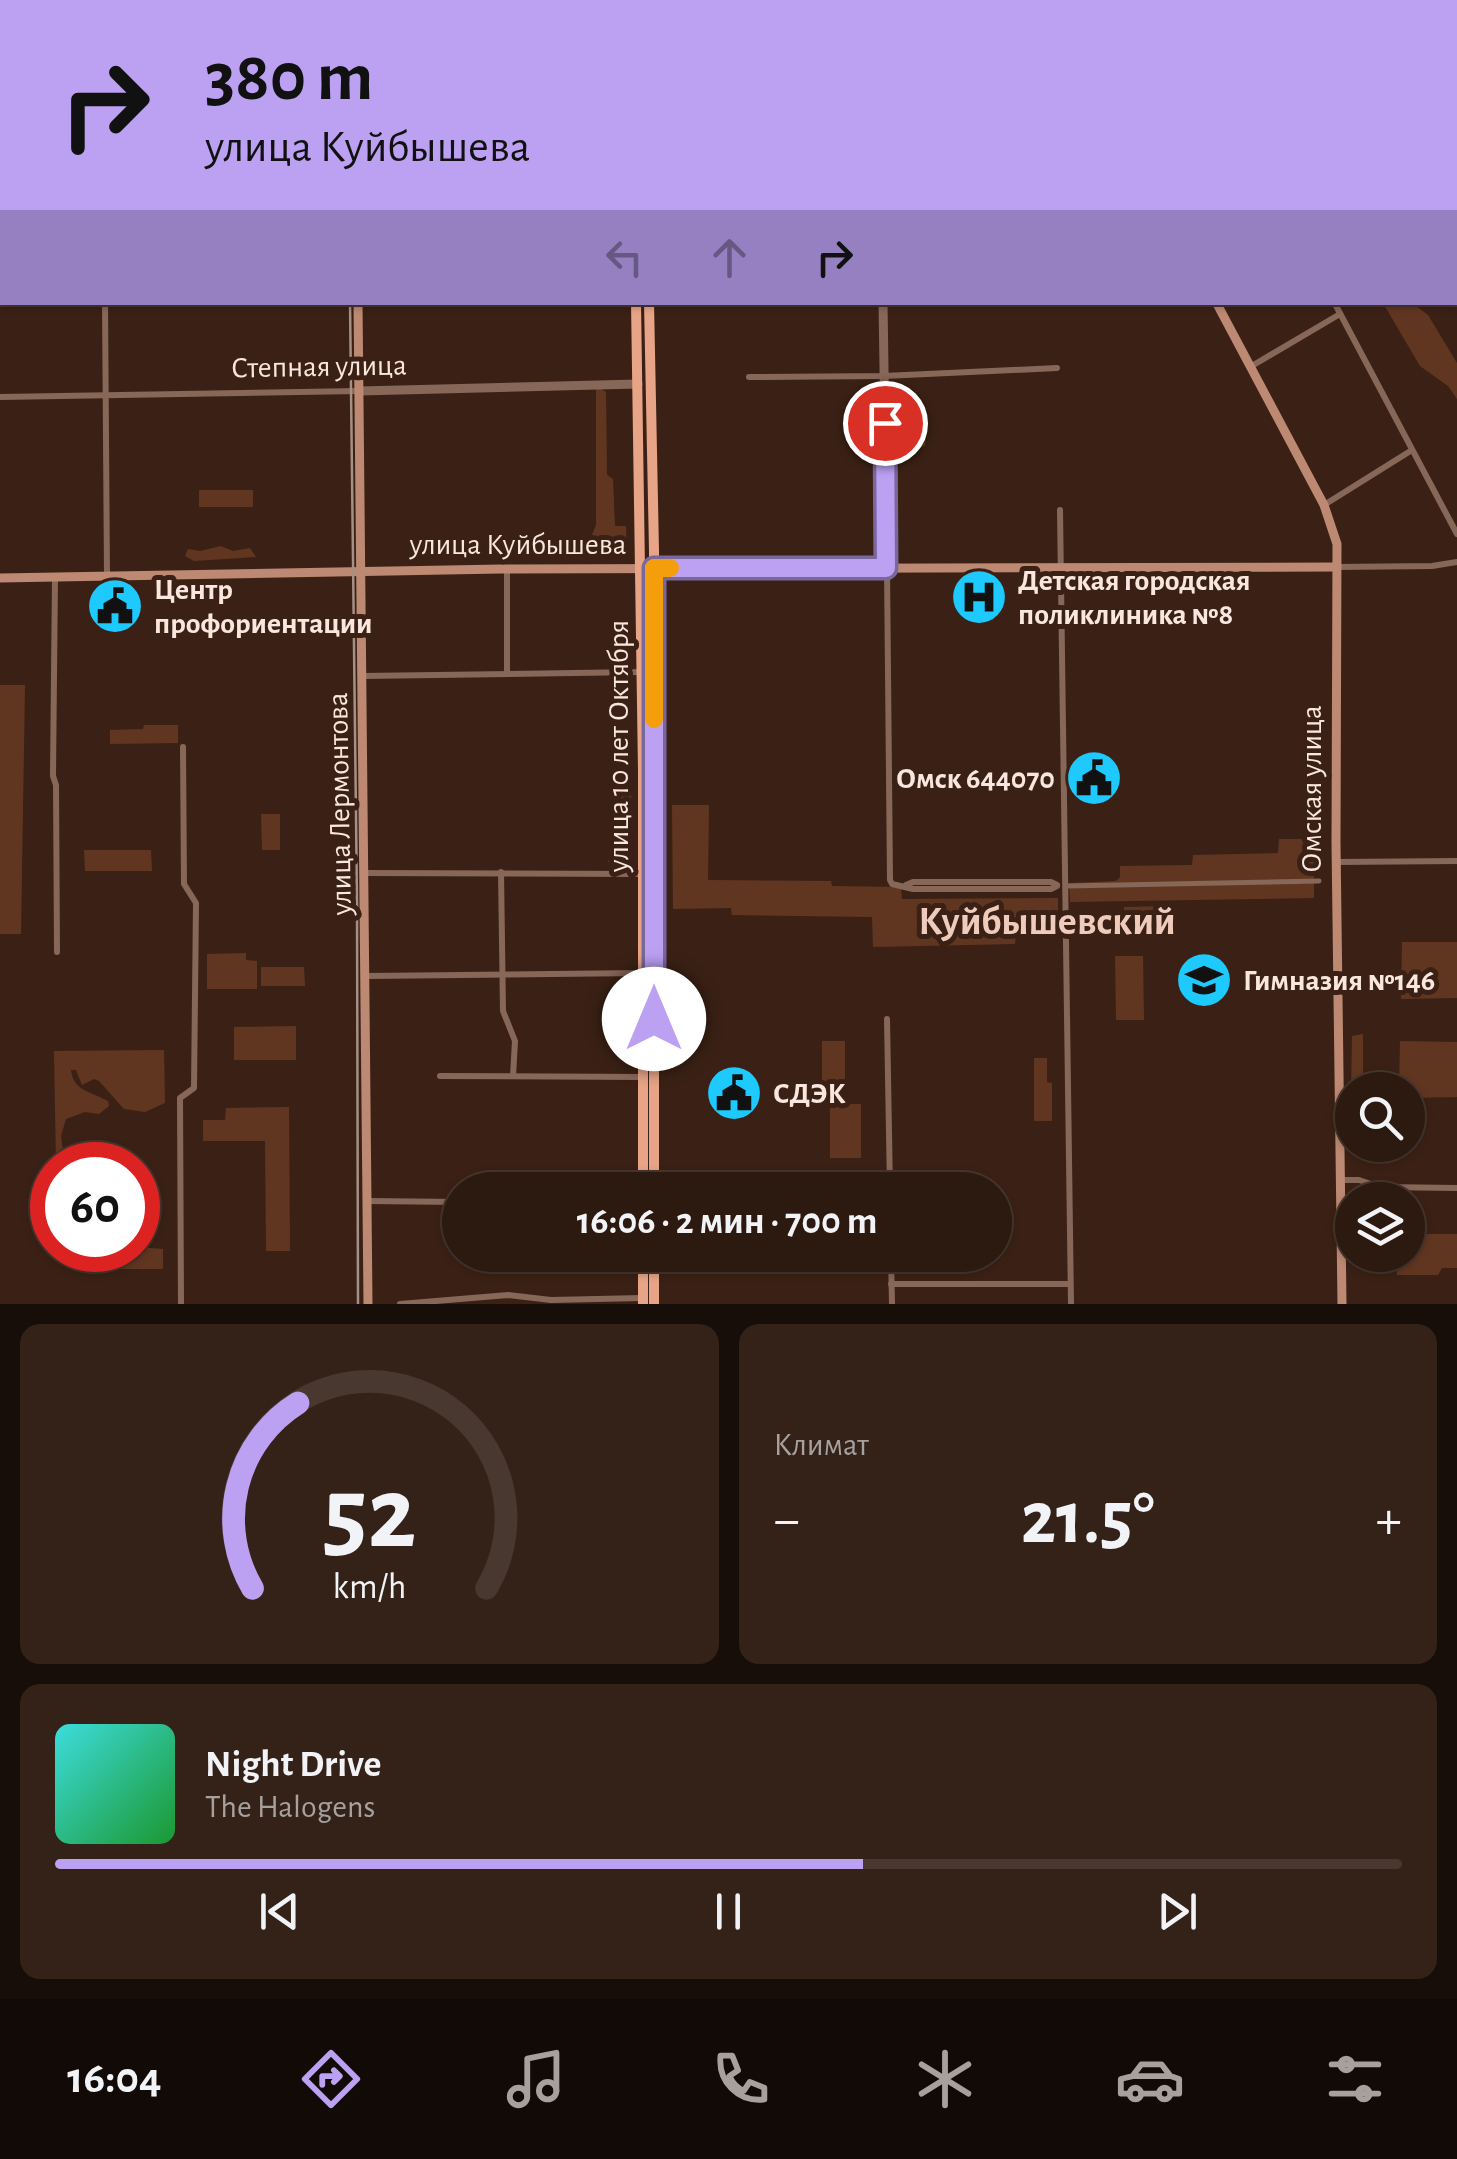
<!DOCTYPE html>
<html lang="ru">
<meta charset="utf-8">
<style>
body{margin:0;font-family:"Alegreya Sans",sans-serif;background:#342219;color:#f1f3f6;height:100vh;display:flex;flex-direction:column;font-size:38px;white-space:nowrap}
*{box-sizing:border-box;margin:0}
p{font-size:32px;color:#a6a09f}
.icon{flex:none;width:55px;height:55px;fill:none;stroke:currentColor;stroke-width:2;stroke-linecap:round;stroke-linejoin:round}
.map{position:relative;height:1304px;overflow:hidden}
.side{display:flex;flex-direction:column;gap:20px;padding:20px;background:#180e09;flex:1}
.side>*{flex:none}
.top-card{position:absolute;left:0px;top:0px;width:1458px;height:305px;box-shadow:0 2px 8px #0004,0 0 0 2px #483830;background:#bca0f2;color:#111;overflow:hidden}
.fabs{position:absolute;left:1335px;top:1072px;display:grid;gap:20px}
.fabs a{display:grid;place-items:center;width:90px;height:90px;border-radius:50%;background:#2c1910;box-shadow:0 2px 8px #0004,0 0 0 2px #483830;font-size:50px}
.speed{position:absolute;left:30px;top:1142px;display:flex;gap:20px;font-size:50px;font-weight:700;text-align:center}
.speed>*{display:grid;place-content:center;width:130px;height:130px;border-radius:50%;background:#2c1910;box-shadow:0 2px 8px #0004,0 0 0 2px #483830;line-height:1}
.speed .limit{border:15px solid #d22;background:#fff;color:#111}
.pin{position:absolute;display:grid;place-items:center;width:85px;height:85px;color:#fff;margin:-42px;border:5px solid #fff;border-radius:50%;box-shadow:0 2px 10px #0007}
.me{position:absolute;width:110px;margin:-55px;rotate:0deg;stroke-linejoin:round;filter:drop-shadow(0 0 8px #0008)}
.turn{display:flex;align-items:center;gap:35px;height:210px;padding:0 40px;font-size:45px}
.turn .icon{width:130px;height:130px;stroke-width:2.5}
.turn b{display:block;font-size:70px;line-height:85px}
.lanes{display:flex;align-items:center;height:95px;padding:0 40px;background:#0003;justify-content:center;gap:50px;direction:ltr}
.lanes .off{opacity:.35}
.big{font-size:75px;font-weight:700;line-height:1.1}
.side .widget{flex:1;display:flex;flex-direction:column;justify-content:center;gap:15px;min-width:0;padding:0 35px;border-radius:20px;background:#342219}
.side .dial{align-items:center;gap:0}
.dial svg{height:260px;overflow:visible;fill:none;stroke:#483830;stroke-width:7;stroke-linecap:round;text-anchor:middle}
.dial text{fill:#f1f3f6;stroke:none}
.song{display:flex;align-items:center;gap:30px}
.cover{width:120px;height:120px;border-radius:15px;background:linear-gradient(135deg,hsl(180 70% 55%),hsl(130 70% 35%))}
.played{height:10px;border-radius:5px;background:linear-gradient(90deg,#bca0f2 60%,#483830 60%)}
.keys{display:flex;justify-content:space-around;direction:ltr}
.heat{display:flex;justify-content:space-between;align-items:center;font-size:55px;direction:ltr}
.side .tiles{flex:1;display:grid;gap:20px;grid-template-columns:1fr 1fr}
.widget:last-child{grid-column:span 2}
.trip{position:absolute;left:442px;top:1172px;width:570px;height:100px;border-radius:50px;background:#2c1910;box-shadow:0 2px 8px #0004,0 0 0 2px #483830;font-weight:700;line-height:100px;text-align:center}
.tabs{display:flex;height:160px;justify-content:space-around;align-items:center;background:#120a06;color:#a6a09f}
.tabs .icon{width:70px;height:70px}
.tabs .selected{color:#bca0f2}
.tabs b{font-size:45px;color:#f1f3f6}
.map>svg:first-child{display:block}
.green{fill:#613621}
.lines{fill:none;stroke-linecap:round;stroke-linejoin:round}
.pedestrian{stroke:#876758;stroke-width:5}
.minor{stroke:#876758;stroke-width:6}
.tertiary{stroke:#876758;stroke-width:9}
.secondary{stroke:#bd8972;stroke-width:9}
.primary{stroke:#e7a486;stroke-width:10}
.tram{stroke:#a59086;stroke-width:2.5}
.route-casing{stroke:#7a689d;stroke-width:25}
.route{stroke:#bca0f2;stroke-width:18}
.slow{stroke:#f59e0b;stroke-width:18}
.labels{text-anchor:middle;stroke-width:10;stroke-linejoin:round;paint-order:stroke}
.street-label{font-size:30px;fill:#f9e7df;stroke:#3b2115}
.poi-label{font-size:30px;font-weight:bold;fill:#f9e7df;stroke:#3b2115;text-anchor:start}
.district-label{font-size:40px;font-weight:bold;fill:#eecbbb;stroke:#3b2115}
</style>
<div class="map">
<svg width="1457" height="1304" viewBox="0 0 1457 1304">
<rect width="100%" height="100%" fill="#3b2115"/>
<g class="green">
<path d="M1383,303H1412L1428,315L1457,363V399L1448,386L1420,366Z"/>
<path d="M596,386L606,392L607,475L613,479L615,526H626L627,554L611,555L591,537L596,525Z"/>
<path d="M910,427L922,428L927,432L925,446L911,449L895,446L892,439L895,431Z"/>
<rect x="199" y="490" width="54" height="17"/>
<path d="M221,546L233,551L250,548L256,557L194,561L185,556L188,549L200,551Z"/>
<path d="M0,685H25L21,934H0Z"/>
<path d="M144,725H178V743L110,744V730L143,729Z"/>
<path d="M620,778L631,779L632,869H619L608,862L613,850H619L622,843L621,795L611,792L610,788L613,780Z"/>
<path d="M672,805H709L708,880L831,881L832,886L901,887L902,899L1058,898V923L1048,931L1016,930L1015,944L873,947L872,917L732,915L731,908L673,909Z"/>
<path d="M261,814H280V850H262Z"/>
<path d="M1279,839H1314V898L1070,902L1069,883L1116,881L1120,877V866L1192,865L1193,855L1278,853Z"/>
<path d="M84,850H151L152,871H85Z"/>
<path d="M1170,906V930L1124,931V907Z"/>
<path d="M1402,942H1457V998L1401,999Z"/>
<path d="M246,953V960L257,961V989H207V954Z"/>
<path d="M1115,956H1143L1144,1020H1116Z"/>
<path d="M261,967H304L305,986H261Z"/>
<path d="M296,1026V1060H234V1027Z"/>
<path d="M1363,1034V1090H1352L1351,1093L1352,1036Z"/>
<rect x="822" y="1041" width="23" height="46"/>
<path d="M1400,1041L1457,1042V1097L1408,1098V1090H1399Z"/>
<path d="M164,1050L165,1103L145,1112L124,1109L99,1081L94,1079L82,1085L76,1070H71C73,1091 92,1092 108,1101L109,1106L99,1114L85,1112L66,1119L61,1136L65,1165H56L54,1051Z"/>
<path d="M1034,1058H1047V1082L1052,1083V1121H1034Z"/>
<rect x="830" y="1104" width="31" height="54"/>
<path d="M289,1107L290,1251H266L265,1141H203V1120H225L226,1108Z"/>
<path d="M1408,1234H1457V1268H1442L1438,1275H1397V1255H1408Z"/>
<path d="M138,1247L163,1249V1269H121L120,1250H138Z"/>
</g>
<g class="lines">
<path class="pedestrian" d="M1066,886L1319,881"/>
<g class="minor">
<path d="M216,0V2"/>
<path d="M505,0V2"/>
<path d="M753,0V2"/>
<path d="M389,2L480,0"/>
<path d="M0,16H2"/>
<path d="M1455,69L1457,71"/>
<path d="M105,302L107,576"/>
<path d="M1334,302L1457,534"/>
<path d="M1250,367L1340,314"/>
<path d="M749,377L884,376L1057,368"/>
<path d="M0,397L359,391"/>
<path d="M1324,505L1412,450"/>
<path d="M1060,510L1071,1304"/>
<path d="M1337,567L1432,566L1457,562"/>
<path d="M887,568L890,880L892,884L913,889H1051L1057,886"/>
<path d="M507,569V672"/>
<path d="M55,577L53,776L56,785L57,952"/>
<path d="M362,676L641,672"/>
<path d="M1336,862L1457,861"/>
<path d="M501,872L503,1011L515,1041L513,1076"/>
<path d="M365,873L643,874"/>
<path d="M906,885L913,882H1051L1057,885"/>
<path d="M366,976L643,973"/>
<path d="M887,1019L890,1190"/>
<path d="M440,1076L643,1077"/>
<path d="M1341,1180H1359L1380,1187L1457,1188"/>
<path d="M368,1201L460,1202"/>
<path d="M891,1255L892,1304"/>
<path d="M891,1284H1070"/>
<path d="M181,1304L180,1098L194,1088L196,903L184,884L183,747"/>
<path d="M400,1304L508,1295L551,1300L642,1298"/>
</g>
<g class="tertiary">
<path d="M1304,0L1306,2"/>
<path d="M881,2V0"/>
<path d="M1455,31L1457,29"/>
<path d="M0,228H2"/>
<path d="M1455,244L1457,248"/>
<path d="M883,302L887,568"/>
<path d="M360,391L638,384"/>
</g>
<g class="secondary">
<path d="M352,0V2"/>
<path d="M1056,0L1057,2"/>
<path d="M358,302L368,1304"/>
<path d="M1216,302L1324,505L1337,544L1336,843L1342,1304"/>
<path d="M0,578L501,569L1337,567"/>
</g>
<g class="primary">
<path d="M627,0V2"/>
<path d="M639,0V2"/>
<path d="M636,302L643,771V1190"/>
<path d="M649,302L654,551V1190"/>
<path d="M654,1255V1304"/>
<path d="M643,1304V1255"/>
</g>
<g class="tram">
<path d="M343,0V2"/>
<path d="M350,302L357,902L358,1304"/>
</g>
</g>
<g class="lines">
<g class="route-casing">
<path id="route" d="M654,1019V568H886L885,423"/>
</g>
<use href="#route" class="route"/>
<path class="slow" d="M654,719V568H670"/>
</g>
<defs>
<g id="hospital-disc" transform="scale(2.875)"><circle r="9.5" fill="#1dc9fd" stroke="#3b2115"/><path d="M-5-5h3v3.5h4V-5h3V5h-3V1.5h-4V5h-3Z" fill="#111"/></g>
<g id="civic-disc" transform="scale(2.875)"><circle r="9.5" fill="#1dc9fd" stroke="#3b2115"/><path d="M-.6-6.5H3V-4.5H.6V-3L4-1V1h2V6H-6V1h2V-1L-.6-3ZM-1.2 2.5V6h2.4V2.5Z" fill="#111"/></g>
<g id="school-disc" transform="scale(2.875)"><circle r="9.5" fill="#1dc9fd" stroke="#3b2115"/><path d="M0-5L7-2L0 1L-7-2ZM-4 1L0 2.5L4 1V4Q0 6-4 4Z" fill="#111"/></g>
</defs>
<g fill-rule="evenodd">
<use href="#hospital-disc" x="979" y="597"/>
<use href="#civic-disc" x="115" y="606"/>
<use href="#civic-disc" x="1094" y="778"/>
<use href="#school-disc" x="1204" y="980"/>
<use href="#civic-disc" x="734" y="1093"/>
</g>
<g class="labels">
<g class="street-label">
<text transform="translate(319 366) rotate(-1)" y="10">Степная улица</text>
<text x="518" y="554">улица Куйбышева</text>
<text transform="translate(618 746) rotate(-90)" y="10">улица 10 лет Октября</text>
<text transform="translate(1311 789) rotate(-90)" y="10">Омская улица</text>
<text transform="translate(339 804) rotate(-91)" y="10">улица Лермонтова</text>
</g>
<g class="poi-label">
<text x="1018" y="590">Детская городская<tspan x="1018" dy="34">поликлиника №8</tspan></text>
<text x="154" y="599">Центр<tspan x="154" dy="34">профориентации</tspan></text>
<text x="1055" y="788" text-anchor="end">Омск 644070</text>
<text x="1243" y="990">Гимназия №146</text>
<text x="773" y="1103">СДЭК</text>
</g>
<g class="district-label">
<text x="1047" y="934">Куйбышевский</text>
</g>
</g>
</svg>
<div class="fabs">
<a><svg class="icon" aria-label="search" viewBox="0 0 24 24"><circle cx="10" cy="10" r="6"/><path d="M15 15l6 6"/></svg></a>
<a><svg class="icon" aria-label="layers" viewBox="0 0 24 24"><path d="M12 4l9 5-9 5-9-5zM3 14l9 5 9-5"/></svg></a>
</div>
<div class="speed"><div class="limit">60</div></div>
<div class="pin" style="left:885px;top:423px;background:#d93025"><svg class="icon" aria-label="arrive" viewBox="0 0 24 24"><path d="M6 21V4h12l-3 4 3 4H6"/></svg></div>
<svg class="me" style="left:654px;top:1019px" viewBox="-20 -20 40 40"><circle r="19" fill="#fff"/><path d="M0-13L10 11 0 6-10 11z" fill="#bca0f2"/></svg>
<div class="trip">16:06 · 2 мин · 700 m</div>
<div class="top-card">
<div class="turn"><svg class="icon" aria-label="right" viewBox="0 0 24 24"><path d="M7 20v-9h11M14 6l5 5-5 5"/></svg><div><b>380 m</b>улица Куйбышева</div></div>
<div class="lanes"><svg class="icon off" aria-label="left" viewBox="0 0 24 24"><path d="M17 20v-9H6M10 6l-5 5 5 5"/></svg><svg class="icon off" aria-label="ahead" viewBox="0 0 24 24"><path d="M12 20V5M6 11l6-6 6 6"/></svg><svg class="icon" aria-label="right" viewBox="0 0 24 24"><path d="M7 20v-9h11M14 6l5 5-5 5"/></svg></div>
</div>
</div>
<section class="side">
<div class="tiles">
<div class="widget dial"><svg viewBox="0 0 100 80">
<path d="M14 69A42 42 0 1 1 86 69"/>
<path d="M14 69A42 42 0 0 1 28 12" stroke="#bca0f2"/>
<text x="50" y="56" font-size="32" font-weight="700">52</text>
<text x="50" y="72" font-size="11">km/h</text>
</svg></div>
<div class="widget"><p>Климат</p>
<div class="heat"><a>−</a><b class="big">21.5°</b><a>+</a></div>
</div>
<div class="widget">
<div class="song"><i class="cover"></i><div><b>Night Drive</b><p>The Halogens</p></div></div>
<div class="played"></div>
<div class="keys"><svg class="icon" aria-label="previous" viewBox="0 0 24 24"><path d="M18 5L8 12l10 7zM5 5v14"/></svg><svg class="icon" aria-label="pause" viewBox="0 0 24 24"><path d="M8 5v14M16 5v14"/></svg><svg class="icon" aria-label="next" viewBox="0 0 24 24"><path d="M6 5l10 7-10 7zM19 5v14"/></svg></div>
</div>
</div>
</section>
<nav class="tabs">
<b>16:04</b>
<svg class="icon selected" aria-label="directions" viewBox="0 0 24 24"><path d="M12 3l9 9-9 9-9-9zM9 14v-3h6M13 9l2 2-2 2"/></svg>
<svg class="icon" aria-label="music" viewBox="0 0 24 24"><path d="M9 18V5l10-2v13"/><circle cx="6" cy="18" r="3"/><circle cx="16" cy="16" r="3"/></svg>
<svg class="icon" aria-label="phone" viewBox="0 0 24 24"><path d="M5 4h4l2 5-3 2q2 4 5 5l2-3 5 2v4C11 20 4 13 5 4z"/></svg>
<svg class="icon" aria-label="climate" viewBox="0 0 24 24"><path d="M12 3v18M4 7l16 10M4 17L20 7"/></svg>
<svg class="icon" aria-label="car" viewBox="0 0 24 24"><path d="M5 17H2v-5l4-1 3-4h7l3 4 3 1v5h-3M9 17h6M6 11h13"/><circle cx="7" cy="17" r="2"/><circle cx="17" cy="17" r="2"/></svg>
<svg class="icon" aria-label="filters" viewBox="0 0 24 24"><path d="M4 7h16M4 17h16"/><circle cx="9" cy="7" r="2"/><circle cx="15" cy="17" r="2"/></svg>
</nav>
